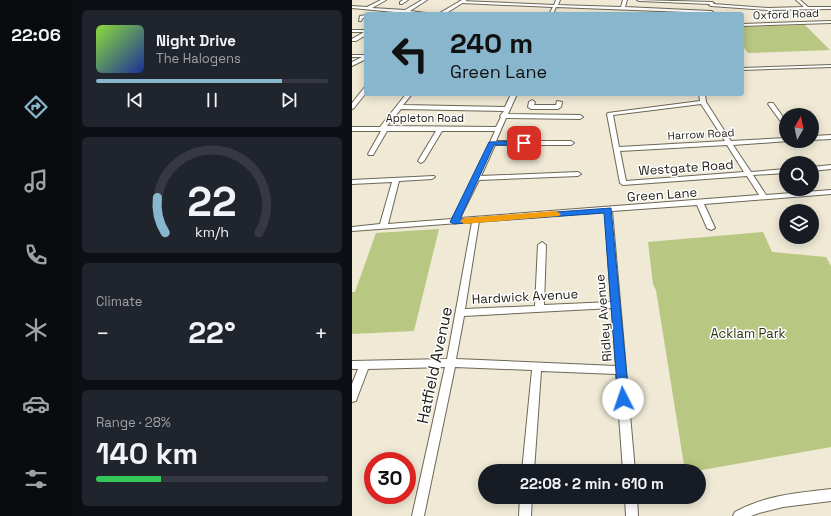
<!DOCTYPE html>
<meta charset="utf-8">
<style>
body{margin:0;font-family:"Space Grotesk",sans-serif;background:#20242c;color:#f1f3f6;height:100vh;display:flex;flex-direction:column;font-size:15px;white-space:nowrap}
*{box-sizing:border-box;margin:0}
p{font-size:13px;color:#9ea1a6}
.icon{flex:none;width:22px;height:22px;fill:none;stroke:currentColor;stroke-width:2;stroke-linecap:round;stroke-linejoin:round}
.map{position:relative;flex:1;overflow:hidden}
.drawer{display:flex;flex-direction:column;gap:10px;padding:10px;background:#0d0f14;width:280px}
.drawer>*{flex:none}
.banner{position:absolute;left:12px;top:12px;width:380px;height:84px;border-radius:4px;box-shadow:0 2px 10px #0003;background:#87b6cd;color:#111;overflow:hidden}
.needle{width:26px;rotate:9deg}
.fabs{position:absolute;left:427px;top:108px;display:grid;gap:8px}
.fabs a{display:grid;place-items:center;width:40px;height:40px;border-radius:50%;background:#171b24;box-shadow:0 2px 10px #0003;font-size:20px}
.speed{position:absolute;left:12px;top:452px;display:flex;gap:8px;font-size:20px;font-weight:700;text-align:center}
.speed>*{display:grid;place-content:center;width:52px;height:52px;border-radius:50%;background:#171b24;box-shadow:0 2px 10px #0003;line-height:1}
.speed .limit{border:6px solid #d22;background:#fff;color:#111}
.pin{position:absolute;display:grid;place-items:center;width:34px;height:34px;color:#fff;margin:-17px;border-radius:8px;box-shadow:0 2px 6px #0006}
.me{position:absolute;width:44px;margin:-22px;rotate:356deg;stroke-linejoin:round;filter:drop-shadow(0 0 3px #0008)}
.turn{display:flex;align-items:center;gap:14px;height:84px;padding:0 20px;font-size:18px}
.turn .icon{width:52px;height:52px;stroke-width:2.5}
.turn b{display:block;font-size:28px;line-height:34px}
.big{font-size:30px;font-weight:700;line-height:1.1}
.drawer .tile{flex:1;display:flex;flex-direction:column;justify-content:center;gap:6px;min-width:0;padding:0 14px;border-radius:6px;background:#20242c}
.drawer .dial{align-items:center;gap:0}
.dial svg{height:104px;overflow:visible;fill:none;stroke:#363941;stroke-width:7;stroke-linecap:round;text-anchor:middle}
.dial text{fill:#f1f3f6;stroke:none}
.song{display:flex;align-items:center;gap:12px}
.cover{width:48px;height:48px;border-radius:6px;background:linear-gradient(135deg,hsl(90 70% 55%),hsl(230 70% 35%))}
.played{height:4px;border-radius:2px;background:linear-gradient(90deg,#87b6cd 80%,#363941 80%)}
.keys{display:flex;justify-content:space-around;direction:ltr}
.heat{display:flex;justify-content:space-between;align-items:center;font-size:22px;direction:ltr}
.charge{height:6px;border-radius:3px;background:linear-gradient(90deg,#34c759 28%,#363941 0)}
.trip{position:absolute;left:126px;top:464px;width:228px;height:40px;border-radius:20px;background:#171b24;box-shadow:0 2px 10px #0003;font-weight:700;line-height:40px;text-align:center}
main{display:flex;flex:1;min-height:0}
.menu{display:flex;flex-direction:column;width:72px;justify-content:space-around;align-items:center;background:#090b0e;color:#9ea1a6}
.menu .icon{width:28px;height:28px}
.menu .on{color:#87b6cd}
.menu b{font-size:18px;color:#f1f3f6}
.map>svg:first-child{display:block}
.green{fill:#b8c781}
.lines{fill:none;stroke-linecap:round;stroke-linejoin:round}
.minor-casing{stroke:#6d6756;stroke-width:2}
.major-casing{stroke:#6d6756;stroke-width:2}
.minor{fill:#fff;fill-rule:evenodd}
.major{fill:#fff;fill-rule:evenodd}
.route{fill:#1a73e8;stroke:#114b97}
.slow{fill:#f59e0b}
.labels{text-anchor:middle;stroke-width:3;stroke-linejoin:round;paint-order:stroke}
.far-street-label{font-size:11px;fill:#1e1b14;stroke:#fff}
.street-label{font-size:13px;fill:#1e1b14;stroke:#fff}
.park-label{font-size:13px;fill:#2d3310;stroke:#fff}
.near-street-label{font-size:16px;fill:#1e1b14;stroke:#fff}
</style>
<main>
<nav class="menu">
<b>22:06</b>
<svg class="icon on" aria-label="directions" viewBox="0 0 24 24"><path d="M12 3l9 9-9 9-9-9zM9 14v-3h6M13 9l2 2-2 2"/></svg>
<svg class="icon" aria-label="music" viewBox="0 0 24 24"><path d="M9 18V5l10-2v13"/><circle cx="6" cy="18" r="3"/><circle cx="16" cy="16" r="3"/></svg>
<svg class="icon" aria-label="phone" viewBox="0 0 24 24"><path d="M5 4h4l2 5-3 2q2 4 5 5l2-3 5 2v4C11 20 4 13 5 4z"/></svg>
<svg class="icon" aria-label="climate" viewBox="0 0 24 24"><path d="M12 3v18M4 7l16 10M4 17L20 7"/></svg>
<svg class="icon" aria-label="car" viewBox="0 0 24 24"><path d="M5 17H2v-5l4-1 3-4h7l3 4 3 1v5h-3M9 17h6M6 11h13"/><circle cx="7" cy="17" r="2"/><circle cx="17" cy="17" r="2"/></svg>
<svg class="icon" aria-label="filters" viewBox="0 0 24 24"><path d="M4 7h16M4 17h16"/><circle cx="9" cy="7" r="2"/><circle cx="15" cy="17" r="2"/></svg>
</nav>
<section class="drawer">
<div class="tile">
<div class="song"><i class="cover"></i><div><b>Night Drive</b><p>The Halogens</p></div></div>
<div class="played"></div>
<div class="keys"><svg class="icon" aria-label="previous" viewBox="0 0 24 24"><path d="M18 5L8 12l10 7zM5 5v14"/></svg><svg class="icon" aria-label="pause" viewBox="0 0 24 24"><path d="M8 5v14M16 5v14"/></svg><svg class="icon" aria-label="next" viewBox="0 0 24 24"><path d="M6 5l10 7-10 7zM19 5v14"/></svg></div>
</div>
<div class="tile dial"><svg viewBox="0 0 100 80">
<path d="M14 69A42 42 0 1 1 86 69"/>
<path d="M14 69A42 42 0 0 1 8 42" stroke="#87b6cd"/>
<text x="50" y="56" font-size="32" font-weight="700">22</text>
<text x="50" y="72" font-size="11">km/h</text>
</svg></div>
<div class="tile"><p>Climate</p>
<div class="heat"><a>−</a><b class="big">22°</b><a>+</a></div>
</div>
<div class="tile"><p>Range · 28%</p><b class="big">140 km</b><div class="charge"></div></div>
</section>
<div class="map">
<svg width="479" height="516" viewBox="0 0 479 516">
<rect width="100%" height="100%" fill="#efe9d5"/>
<g class="green">
<path d="M453,25L478,50L396,53L390,45V27Z"/>
<path d="M87,229L62,331L0,334V292H3L24,233Z"/>
<path d="M411,232L420,252L474,257L479,266V447L344,471H333L304,290L301,284L296,242Z"/>
</g>
<g class="lines">
<g class="minor-casing">
<g id="minor">
<path d="M29,0H34L20,8L53,10L70,0H75L58,11L82,14L53,13L0,8V6L15,7Z"/>
<path d="M51,0H56L50,4H48V2Z"/>
<path d="M204,0H208L206,5L269,7L271,0H275L273,7L359,11L361,12L359,13L204,7L201,14H197L201,7L109,3L107,2L109,1L202,5Z"/>
<path d="M285,0L360,2L362,3L361,4L416,8L452,7L444,0H448L456,7H479V9L416,10L359,6L357,5L358,4L287,1Z"/>
<path d="M14,15V17L11,18L9,21H7L8,16Z"/>
<path d="M479,21V23L390,26V24Z"/>
<path d="M0,30H14V35L4,41H0V39L12,32H0Z"/>
<rect x="0" y="55" width="14" height="2"/>
<path d="M479,65V67L390,70V68Z"/>
<path d="M14,87V93L2,108L0,109V103L12,88Z"/>
<path d="M54,94H60L51,105L153,107L159,94H165L156,114L228,115L231,117L228,119L154,118L144,141H219L222,143L219,145H143L129,176L226,172L229,174L226,176L127,180L108,218L407,195L395,176L271,185L268,183L255,114L256,113L348,101L347,94H353L354,102L379,141L434,138V141H436L381,145L399,172L434,169V173L401,175L414,195L479,190V194L352,204L363,228L359,230L355,228L345,205L260,211L283,471H271L264,374L189,371L182,471H170L180,370L103,367L72,516H60L93,367L16,369L5,398L4,401L0,402V384L6,369H0V361L95,359L120,222L0,231V227L28,224L40,182L0,184V180L82,176L83,177L80,179L47,181L36,224L100,219L122,178L143,131H90L72,161L69,163L66,161L84,131H35L21,155H17L16,154L29,131H0V127H28ZM349,104L373,141L267,147L261,115ZM49,109L152,111L148,116L149,117L144,127L35,126ZM375,145L392,172L274,181L268,151ZM253,212L259,302L192,305L194,245L190,242L186,245L183,306L113,309L127,221ZM260,308L264,366L104,359L112,316Z"/>
<path d="M180,100L183,102L182,105H204L205,101L210,102L209,107L206,109H179L176,107L177,102Z"/>
<path d="M417,103H421L434,121V127L432,126L416,104Z"/>
<path d="M479,135V139L460,140V136Z"/>
<path d="M479,165V169L460,171V167Z"/>
<path d="M479,489V501L431,507L407,513L399,516H381L383,512C413,495 446,493 479,489Z"/>
<path d="M168,497H180L179,516H167Z"/>
<path d="M273,497H285L286,516H274Z"/>
</g>
</g>
<g class="major-casing">
<g id="major">
<path d="M110,0H115L93,14H86Z"/>
<path d="M14,55V59L0,66V62Z"/>
</g>
</g>
<use href="#minor" class="minor"/>
<use href="#major" class="major"/>
</g>
<path class="route" d="M172,141L174,142V145H142L108,219L259,208L277,399L276,403L271,404L267,403L266,399L252,213L102,224L98,222L137,142Z"/>
<path class="slow" d="M204,211L209,214L207,216L112,224L108,221L112,218Z"/>
<g class="labels">
<g class="far-street-label">
<text transform="translate(434 14) rotate(-2)" y="4">Oxford Road</text>
<text x="73" y="122">Appleton Road</text>
<text transform="translate(349 134) rotate(-3)" y="4">Harrow Road</text>
</g>
<g class="street-label">
<text transform="translate(334 167) rotate(-4)" y="5">Westgate Road</text>
<text transform="translate(310 194) rotate(-4)" y="5">Green Lane</text>
<text transform="translate(173 296) rotate(-3)" y="5">Hardwick Avenue</text>
<text transform="translate(251 318) rotate(-95)" y="5">Ridley Avenue</text>
</g>
<g class="park-label">
<text x="396" y="338">Acklam Park</text>
</g>
<g class="near-street-label">
<text transform="translate(82 365) rotate(-78)" y="6">Hatfield Avenue</text>
</g>
</g>
</svg>
<div class="fabs">
<a><svg class="needle" viewBox="-14 -14 28 28"><path d="M0-13l5 13h-10z" fill="#e53935"/><path d="M0 13l5-13h-10z" fill="#9ea1a6"/></svg></a>
<a><svg class="icon" aria-label="search" viewBox="0 0 24 24"><circle cx="10" cy="10" r="6"/><path d="M15 15l6 6"/></svg></a>
<a><svg class="icon" aria-label="layers" viewBox="0 0 24 24"><path d="M12 4l9 5-9 5-9-5zM3 14l9 5 9-5"/></svg></a>
</div>
<div class="speed"><div class="limit">30</div></div>
<div class="pin" style="left:172px;top:143px;background:#d93025"><svg class="icon" aria-label="arrive" viewBox="0 0 24 24"><path d="M6 21V4h12l-3 4 3 4H6"/></svg></div>
<svg class="me" style="left:271px;top:399px" viewBox="-20 -20 40 40"><circle r="19" fill="#fff"/><path d="M0-13L10 11 0 6-10 11z" fill="#1a73e8"/></svg>
<div class="trip">22:08 · 2 min · 610 m</div>
<div class="banner">
<div class="turn"><svg class="icon" aria-label="left" viewBox="0 0 24 24"><path d="M17 20v-9H6M10 6l-5 5 5 5"/></svg><div><b>240 m</b>Green Lane</div></div>
</div>
</div>
</main>
